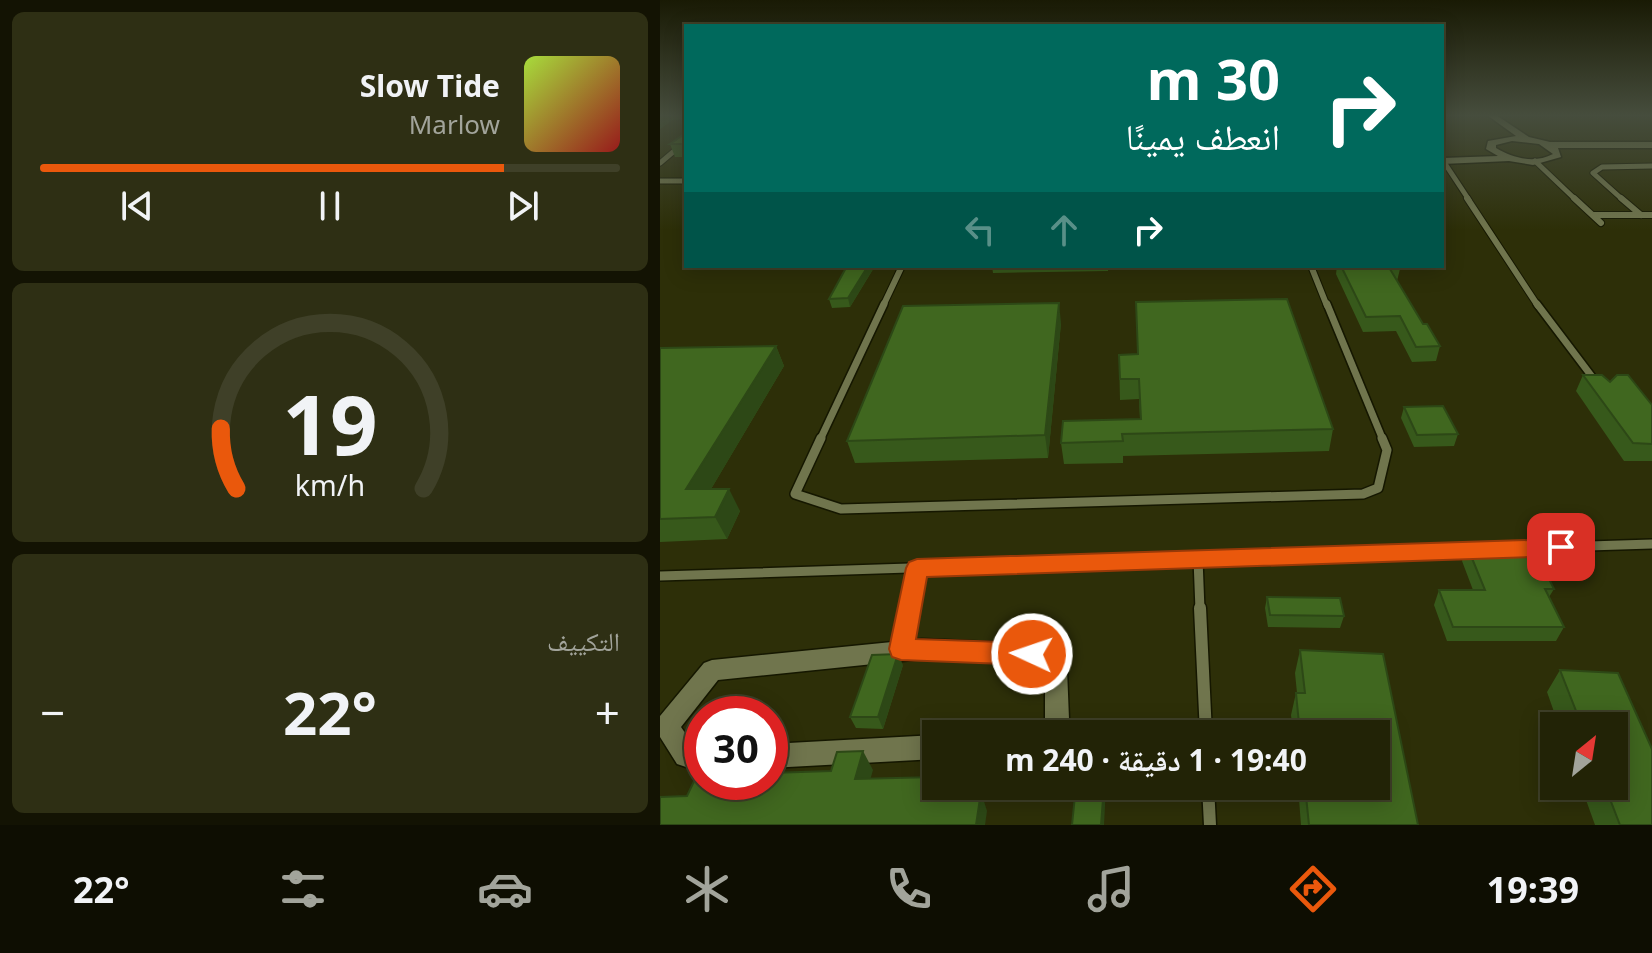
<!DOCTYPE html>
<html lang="ar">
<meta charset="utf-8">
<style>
body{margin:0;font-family:"Noto Sans","Noto Naskh Arabic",sans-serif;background:#2e2f14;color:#f1f3f6;direction:rtl;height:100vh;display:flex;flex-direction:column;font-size:30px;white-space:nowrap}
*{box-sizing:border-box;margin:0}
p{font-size:26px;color:#a2a49b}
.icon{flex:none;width:44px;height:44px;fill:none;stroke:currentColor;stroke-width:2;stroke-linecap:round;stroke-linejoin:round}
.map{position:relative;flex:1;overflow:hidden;direction:ltr}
.drawer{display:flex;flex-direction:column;gap:12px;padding:12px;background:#131303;width:660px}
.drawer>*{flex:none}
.guide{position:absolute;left:24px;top:24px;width:760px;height:244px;border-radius:0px;box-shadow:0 4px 20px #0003,0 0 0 2px #3f4028;direction:rtl;background:#00695c;color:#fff;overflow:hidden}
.needle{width:52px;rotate:30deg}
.buttons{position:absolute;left:880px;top:712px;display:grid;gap:16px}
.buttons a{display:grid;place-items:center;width:88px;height:88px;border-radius:0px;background:#222306;box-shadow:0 4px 20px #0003,0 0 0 2px #3f4028;font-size:40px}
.speed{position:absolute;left:24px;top:696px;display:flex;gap:16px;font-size:40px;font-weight:700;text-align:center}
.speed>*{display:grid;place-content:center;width:104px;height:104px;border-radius:50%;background:#222306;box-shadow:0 4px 20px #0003,0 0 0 2px #3f4028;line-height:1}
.speed .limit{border:12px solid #d22;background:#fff;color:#111}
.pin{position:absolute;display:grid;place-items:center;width:68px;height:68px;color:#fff;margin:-34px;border-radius:16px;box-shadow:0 4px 12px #0006}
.me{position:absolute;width:88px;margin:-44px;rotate:273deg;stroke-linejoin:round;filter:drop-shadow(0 0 6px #0008)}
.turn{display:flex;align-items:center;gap:28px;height:168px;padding:0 32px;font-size:36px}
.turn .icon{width:104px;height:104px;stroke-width:2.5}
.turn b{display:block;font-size:56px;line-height:68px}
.lanes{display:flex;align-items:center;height:76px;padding:0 32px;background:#0003;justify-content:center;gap:40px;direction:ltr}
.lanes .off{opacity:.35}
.big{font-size:60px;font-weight:700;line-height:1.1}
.drawer .card{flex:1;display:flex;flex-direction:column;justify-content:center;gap:12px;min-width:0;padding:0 28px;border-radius:12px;background:#2e2f14}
.drawer .dial{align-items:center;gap:0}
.dial svg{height:208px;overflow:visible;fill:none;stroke:#3f4028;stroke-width:7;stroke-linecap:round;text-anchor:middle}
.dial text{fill:#f1f3f6;stroke:none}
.song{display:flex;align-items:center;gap:24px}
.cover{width:96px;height:96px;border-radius:12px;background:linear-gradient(135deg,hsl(80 70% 55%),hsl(0 70% 35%))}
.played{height:8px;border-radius:4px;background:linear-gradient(90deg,#ea580c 80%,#3f4028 80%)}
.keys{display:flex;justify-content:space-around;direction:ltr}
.heat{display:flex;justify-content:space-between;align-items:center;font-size:44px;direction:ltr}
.trip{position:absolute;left:262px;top:720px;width:468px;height:80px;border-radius:0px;background:#222306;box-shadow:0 4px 20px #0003,0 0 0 2px #3f4028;font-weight:700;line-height:80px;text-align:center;direction:rtl}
.tab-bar{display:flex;height:128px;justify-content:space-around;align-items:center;background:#0e0e02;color:#a2a49b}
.tab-bar .icon{width:56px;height:56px}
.tab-bar .selected{color:#ea580c}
.tab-bar b{font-size:36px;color:#f1f3f6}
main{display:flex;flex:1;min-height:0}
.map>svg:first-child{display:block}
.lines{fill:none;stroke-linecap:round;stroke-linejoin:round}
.service-far4-casing{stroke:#151700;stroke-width:7}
.service-far3-casing{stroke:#151700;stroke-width:8}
.service-far2-casing{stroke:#151700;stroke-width:10}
.service-far1-casing{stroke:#151700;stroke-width:12}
.service-casing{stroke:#151700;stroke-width:15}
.minor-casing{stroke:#151700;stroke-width:3}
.service-far4{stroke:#70754d;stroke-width:5}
.service-far3{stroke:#70754d;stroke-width:6}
.service-far2{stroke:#70754d;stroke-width:7}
.service-far1{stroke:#70754d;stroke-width:9}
.service{stroke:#70754d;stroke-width:12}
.minor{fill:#70754d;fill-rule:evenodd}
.wall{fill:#37591b}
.shaded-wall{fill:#2d4816}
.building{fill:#40671f;stroke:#2d4816;stroke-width:2}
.route{fill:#ea580c;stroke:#983908;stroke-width:2}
</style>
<main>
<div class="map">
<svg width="992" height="825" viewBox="0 0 992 825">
<rect width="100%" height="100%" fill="#2d2f08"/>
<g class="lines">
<g class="service-far4-casing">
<g id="service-far4">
<path d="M782,159L809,200"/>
<path d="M875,161L916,200"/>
<path d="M0,163L26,141"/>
<path d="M0,181H26"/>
<path d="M963,200L933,173L942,167L992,166"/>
</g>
</g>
<g class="service-far3-casing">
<g id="service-far3">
<path d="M807,198L878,306"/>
<path d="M914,198L941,223"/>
<path d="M961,198L981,215"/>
<path d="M933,215H992"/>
<path d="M651,266L667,306"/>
<path d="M223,306L242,266"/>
</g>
</g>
<g class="service-far2-casing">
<g id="service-far2">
<path d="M667,304L723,440"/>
<path d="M877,304L936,382"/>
<path d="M160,440L224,304"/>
</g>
</g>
<g class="service-far1-casing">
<g id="service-far1">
<path d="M161,438L135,494L181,509L703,494L718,488L727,450L722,438"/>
<path d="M865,548L992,544"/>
<path d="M538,559L540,610"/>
<path d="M0,576L815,550"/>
<path d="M249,610L257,568"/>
</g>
</g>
<g class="service-casing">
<g id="service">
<path d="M540,608L546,734"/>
<path d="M242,648L249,608"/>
<path d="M548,786L550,825"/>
</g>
</g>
<g class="minor-casing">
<g id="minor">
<path d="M827,115H836L869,137L890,142H992V148H898L901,157L873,165L849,161L782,164L783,158L838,156L826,149L828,141L856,136ZM852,141L879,144L893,154C874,164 853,158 836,148V145Z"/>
<path d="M262,639L372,644L404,662L407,669L409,719L402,734H378L385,718V674L368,664L262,659L58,680L21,727L32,743H42V767H26L17,764L0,737V716L44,663L52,660Z"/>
<path d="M276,735V759L110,768V744Z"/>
</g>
</g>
<use href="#service-far4" class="service-far4"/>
<use href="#service-far3" class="service-far3"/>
<use href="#service-far2" class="service-far2"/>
<use href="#service-far1" class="service-far1"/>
<use href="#service" class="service"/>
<use href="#minor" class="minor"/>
</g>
<g class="wall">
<path d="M0,115H26V119L12,120L0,129Z"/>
<path d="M26,133V157H15L10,144Z"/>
<path d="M187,266H215L190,307L172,308L169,299Z"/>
<path d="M332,266H448V271L333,273Z"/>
<path d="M677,266H738L740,269L737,281L763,324L780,346L776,361L752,362L736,331L703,332L676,274Z"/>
<path d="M401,323L388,458L195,463L187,441Z"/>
<path d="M116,346L124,366L51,489L80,511L67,539L0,542V348Z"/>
<path d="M459,355L673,429L669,451L463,456V463L404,464L401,443L480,419L479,399L460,400Z"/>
<path d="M923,375L950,382L992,405V461H964L916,391Z"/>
<path d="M744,407L798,434L794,446L754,447L741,418Z"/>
<path d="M835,543L894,589L889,597L904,627L896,641H787L774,605L779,590H813L802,561L807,546H834Z"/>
<path d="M607,597L684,616L680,628L608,627L605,608Z"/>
<path d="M640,650L723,654L758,825H641L638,786H716V734H633L631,715L636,693H637L635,673Z"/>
<path d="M243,665L223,729L196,728L190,717Z"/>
<path d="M900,670L958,673L992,749V825H935L921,786H954V726H899L887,692Z"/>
</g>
<g class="shaded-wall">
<path d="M0,115H10L12,120L0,129Z"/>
<path d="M208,266H215L190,307L188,298Z"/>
<path d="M399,303L401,323L388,458L385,435Z"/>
<path d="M116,346L124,366L38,511L26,489Z"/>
<path d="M69,489L80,511L67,539L55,517Z"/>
<path d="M238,654L243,665L223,729L218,717Z"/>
<path d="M203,751L213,770L205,798L195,779Z"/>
<path d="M444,786H446L444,825H441Z"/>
<path d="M321,792L327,811L325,825H316Z"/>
</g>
<g class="building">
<path d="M26,133V144H10Z"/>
<path d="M187,266H208L188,298L169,299Z"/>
<path d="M681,266H738L740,269H730L763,324H767L780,346L756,347L740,316L706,317Z"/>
<path d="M627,299L673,429L462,434L463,441L401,443L403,421L481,419L479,379H460L459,355L478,354L476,302Z"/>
<path d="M399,303L385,435L187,441L243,306Z"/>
<path d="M116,346L26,489H69L55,517L0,519V348Z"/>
<path d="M923,375H942L950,382L957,375H968L992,405V444L973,443Z"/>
<path d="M783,406L798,434L757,435L744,407Z"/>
<path d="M835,543L872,544L894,589H885L904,627H793L779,590H825L807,546H836Z"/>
<path d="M607,597L680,598L684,616L610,615Z"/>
<path d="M640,650L723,654L758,825H649L645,786H716V734H640L636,693H645Z"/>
<path d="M238,654L218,717H190L212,655Z"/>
<path d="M900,670L958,673L992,749V825H960L945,786H954V726H922Z"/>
<path d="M203,751L195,779L276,777V786H290V793L321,792L316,825H0V797L27,796L37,775H42V782H110V773L171,771L177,752Z"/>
<path d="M416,786H444L441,825H412Z"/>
</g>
<linearGradient id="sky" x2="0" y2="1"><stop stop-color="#191a04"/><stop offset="0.5" stop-color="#464d3d"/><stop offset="1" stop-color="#464d3d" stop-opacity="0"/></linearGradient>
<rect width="992" height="230" fill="url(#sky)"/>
<path class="route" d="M901,539L909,541L912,547L909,553L901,556L267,577L256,639L372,643L381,646L385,654L381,662L372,665L241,660L232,657L229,649L246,568L249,562L257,559Z"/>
</svg>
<div class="buttons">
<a><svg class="needle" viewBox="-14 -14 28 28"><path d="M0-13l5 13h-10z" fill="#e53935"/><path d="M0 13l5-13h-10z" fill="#a2a49b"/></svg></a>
</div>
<div class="speed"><div class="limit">30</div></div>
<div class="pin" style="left:901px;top:547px;background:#d93025"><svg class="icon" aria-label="arrive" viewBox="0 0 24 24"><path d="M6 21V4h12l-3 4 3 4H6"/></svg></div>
<svg class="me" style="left:372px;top:654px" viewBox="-20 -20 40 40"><circle r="17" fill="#ea580c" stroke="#fff" stroke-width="3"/><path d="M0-11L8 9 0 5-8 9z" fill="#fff"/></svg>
<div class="trip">19:40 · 1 دقيقة · 240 m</div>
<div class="guide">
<div class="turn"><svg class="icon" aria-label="right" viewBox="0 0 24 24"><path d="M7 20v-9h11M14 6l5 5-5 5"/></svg><div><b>30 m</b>انعطف يمينًا</div></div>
<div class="lanes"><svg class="icon off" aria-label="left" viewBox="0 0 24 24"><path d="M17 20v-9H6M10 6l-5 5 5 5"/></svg><svg class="icon off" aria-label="ahead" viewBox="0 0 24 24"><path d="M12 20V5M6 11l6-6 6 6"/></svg><svg class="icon" aria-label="right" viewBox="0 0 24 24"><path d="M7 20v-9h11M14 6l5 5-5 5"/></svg></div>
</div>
</div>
<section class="drawer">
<div class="card">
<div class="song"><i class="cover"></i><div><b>Slow Tide</b><p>Marlow</p></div></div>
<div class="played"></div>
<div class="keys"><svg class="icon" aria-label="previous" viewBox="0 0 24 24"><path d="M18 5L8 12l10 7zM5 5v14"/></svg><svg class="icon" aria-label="pause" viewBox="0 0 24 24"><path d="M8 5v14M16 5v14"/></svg><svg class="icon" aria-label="next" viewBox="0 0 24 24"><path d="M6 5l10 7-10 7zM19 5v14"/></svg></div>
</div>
<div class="card dial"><svg viewBox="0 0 100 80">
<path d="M14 69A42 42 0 1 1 86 69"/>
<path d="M14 69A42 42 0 0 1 8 46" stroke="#ea580c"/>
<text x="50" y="56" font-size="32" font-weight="700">19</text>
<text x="50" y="72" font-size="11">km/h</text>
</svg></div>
<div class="card"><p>التكييف</p>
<div class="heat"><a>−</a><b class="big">22°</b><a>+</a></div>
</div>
</section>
</main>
<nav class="tab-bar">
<b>19:39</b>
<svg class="icon selected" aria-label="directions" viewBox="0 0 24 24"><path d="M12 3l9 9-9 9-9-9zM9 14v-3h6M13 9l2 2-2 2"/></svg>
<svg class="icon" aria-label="music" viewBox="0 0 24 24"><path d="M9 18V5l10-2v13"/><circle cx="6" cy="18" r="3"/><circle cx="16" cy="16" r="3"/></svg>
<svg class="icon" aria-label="phone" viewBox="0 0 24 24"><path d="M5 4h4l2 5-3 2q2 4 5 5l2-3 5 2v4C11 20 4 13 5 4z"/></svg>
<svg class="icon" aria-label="climate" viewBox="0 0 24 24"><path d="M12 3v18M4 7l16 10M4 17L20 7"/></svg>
<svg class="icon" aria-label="car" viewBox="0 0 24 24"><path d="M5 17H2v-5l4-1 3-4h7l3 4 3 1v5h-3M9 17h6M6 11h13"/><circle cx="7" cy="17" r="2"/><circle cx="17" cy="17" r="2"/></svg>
<svg class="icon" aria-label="filters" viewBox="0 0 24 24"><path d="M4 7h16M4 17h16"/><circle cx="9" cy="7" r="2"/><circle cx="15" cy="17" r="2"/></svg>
<b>22°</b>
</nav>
